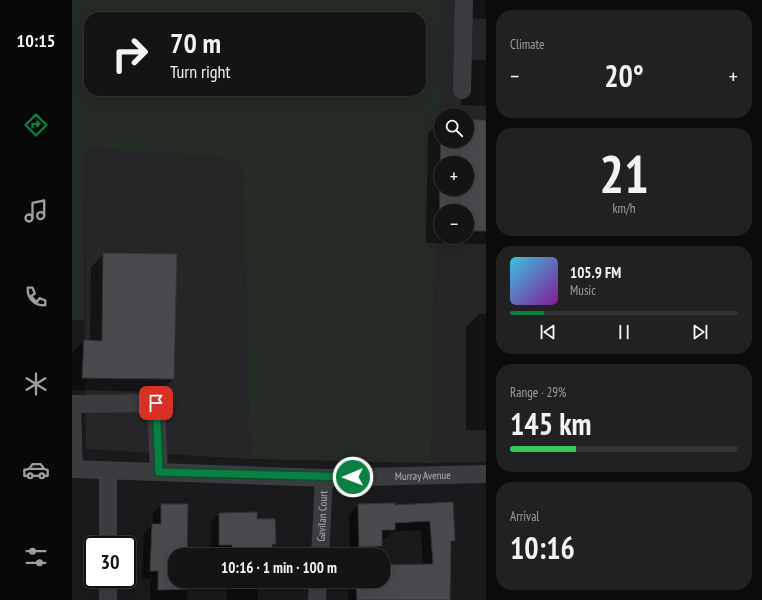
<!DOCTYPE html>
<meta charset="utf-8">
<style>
body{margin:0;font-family:"PT Sans Narrow",sans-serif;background:#212122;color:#f1f3f6;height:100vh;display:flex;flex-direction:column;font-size:15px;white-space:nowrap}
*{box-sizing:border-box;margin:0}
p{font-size:13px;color:#9d9ea0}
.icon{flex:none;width:22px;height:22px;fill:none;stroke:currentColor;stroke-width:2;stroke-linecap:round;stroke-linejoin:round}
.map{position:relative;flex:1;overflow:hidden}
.side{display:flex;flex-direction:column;gap:10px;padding:10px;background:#0b0b0c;width:276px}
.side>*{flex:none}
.top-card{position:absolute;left:12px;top:12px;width:342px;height:84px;border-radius:16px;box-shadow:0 4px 16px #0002,0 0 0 1px #333334;background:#141415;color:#f1f3f6;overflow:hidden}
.controls{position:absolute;left:362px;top:108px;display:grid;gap:8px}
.controls a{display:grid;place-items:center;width:40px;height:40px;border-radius:50%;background:#141415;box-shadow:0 4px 16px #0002,0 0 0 1px #333334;font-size:20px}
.speed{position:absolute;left:12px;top:536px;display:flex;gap:8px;font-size:20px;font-weight:700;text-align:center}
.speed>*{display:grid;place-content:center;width:52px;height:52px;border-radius:50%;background:#141415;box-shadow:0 4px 16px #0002,0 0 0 1px #333334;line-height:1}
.speed .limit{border:2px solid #111;border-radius:6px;background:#fff;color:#111}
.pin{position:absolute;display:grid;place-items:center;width:34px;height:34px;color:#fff;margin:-17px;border-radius:8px;box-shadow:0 2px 6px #0006}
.me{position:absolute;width:44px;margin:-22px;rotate:269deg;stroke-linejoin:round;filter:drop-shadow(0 0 3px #0008)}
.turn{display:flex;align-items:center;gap:14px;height:84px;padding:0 20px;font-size:18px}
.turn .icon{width:52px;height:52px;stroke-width:2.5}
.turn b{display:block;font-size:28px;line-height:34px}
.big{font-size:30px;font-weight:700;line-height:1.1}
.side .card{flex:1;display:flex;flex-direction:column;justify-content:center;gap:6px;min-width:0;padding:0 14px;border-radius:16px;background:#212122}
.side .dial{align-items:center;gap:0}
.dial b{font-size:52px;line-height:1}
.song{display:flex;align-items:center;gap:12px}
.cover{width:48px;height:48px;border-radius:6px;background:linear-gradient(135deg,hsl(190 70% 55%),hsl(290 70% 35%))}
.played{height:4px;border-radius:2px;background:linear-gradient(90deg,#0b8043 15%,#333334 15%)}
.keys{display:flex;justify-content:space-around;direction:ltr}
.heat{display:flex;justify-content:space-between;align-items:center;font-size:22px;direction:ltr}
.charge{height:6px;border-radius:3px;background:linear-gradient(90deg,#34c759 29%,#333334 0)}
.trip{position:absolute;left:96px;top:548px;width:222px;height:40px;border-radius:16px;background:#141415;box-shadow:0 4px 16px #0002,0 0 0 1px #333334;font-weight:700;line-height:40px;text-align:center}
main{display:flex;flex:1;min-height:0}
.dock{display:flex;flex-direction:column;width:72px;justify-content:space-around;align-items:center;background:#080808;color:#9d9ea0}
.dock .icon{width:28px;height:28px}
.dock .on{color:#0b8043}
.dock b{font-size:18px;color:#f1f3f6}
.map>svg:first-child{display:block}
.built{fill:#262628;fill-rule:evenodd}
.green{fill:#242b24;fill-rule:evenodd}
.shadow{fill:#0007;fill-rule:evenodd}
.building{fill:#494a4e;stroke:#343437;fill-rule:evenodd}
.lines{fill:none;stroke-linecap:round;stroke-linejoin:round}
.minor{stroke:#3b3c40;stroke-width:18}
.route-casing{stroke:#07532c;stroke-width:10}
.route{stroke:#0b8043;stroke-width:7}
.labels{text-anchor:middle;stroke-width:4;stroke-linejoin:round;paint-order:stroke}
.street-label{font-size:11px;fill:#aeb2ba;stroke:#151517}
</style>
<main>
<nav class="dock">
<b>10:15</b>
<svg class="icon on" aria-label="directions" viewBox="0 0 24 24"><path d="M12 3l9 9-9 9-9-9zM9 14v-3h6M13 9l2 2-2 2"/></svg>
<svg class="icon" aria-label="music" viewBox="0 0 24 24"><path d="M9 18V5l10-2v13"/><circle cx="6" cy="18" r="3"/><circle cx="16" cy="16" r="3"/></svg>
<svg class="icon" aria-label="phone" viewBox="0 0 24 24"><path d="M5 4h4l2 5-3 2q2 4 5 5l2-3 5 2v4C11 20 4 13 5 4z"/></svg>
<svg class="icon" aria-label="climate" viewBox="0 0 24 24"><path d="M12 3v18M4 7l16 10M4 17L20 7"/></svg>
<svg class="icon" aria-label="car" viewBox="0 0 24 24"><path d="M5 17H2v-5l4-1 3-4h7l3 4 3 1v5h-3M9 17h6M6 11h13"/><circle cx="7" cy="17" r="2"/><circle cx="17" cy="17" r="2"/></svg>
<svg class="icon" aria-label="filters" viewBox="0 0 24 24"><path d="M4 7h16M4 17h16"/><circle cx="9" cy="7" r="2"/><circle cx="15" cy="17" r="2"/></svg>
</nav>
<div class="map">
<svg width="414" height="600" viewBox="0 0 414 600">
<rect width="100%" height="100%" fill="#1a1a1c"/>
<g class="built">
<path d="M371,0H414V462L359,463ZM369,115H395V141H369ZM369,163H395V189H369ZM369,211H395V237H369Z"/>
<path d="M12,148L169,160L178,459L14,449Z"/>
</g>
<path class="green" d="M0,0H371L359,463L178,459L169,160L12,148V320H0ZM17,17H349V91H17Z"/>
<g class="shadow">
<path d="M390,0H414V19L390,18Z"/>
<path d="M402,60H414V106L389,105L390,73Z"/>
<path d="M369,120V141H395V121H414V244L354,243L356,133ZM369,163H395V189H369ZM369,211H395V237H369Z"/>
<path d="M32,254L104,255L101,379L88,392L0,390V353L12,341L18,342L19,267Z"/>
<path d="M407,314H414V430H394V327Z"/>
<path d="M380,503L382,541L378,545L377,600H276L275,581H311V566L351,565L349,530L319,532L313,539H309L310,555H278L277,515L286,505L322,506Z"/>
<path d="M90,505L115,555H103V581H115V600H78V579H70L72,533L81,525V513Z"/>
<path d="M147,514L184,520L203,543L199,547V555H153V552H139V522Z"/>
<path d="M154,581H185L186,600H155Z"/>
</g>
<g class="building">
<path d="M369,119V141H395V120H414V231H395V211H369V230H367ZM369,163H395V189H369Z"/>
<path d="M31,253L105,254L102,379L10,378L12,340L30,341Z"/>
<path d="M381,502L383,541H379L378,600H285L284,581H311V565L361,564L358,521L323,523V530H310V546L287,547L286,504L323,503V505Z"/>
<path d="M89,504H116L115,555H103V581H116V589L86,590V571H78L80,524H89Z"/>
<path d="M185,512V519H203L204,544H200V555H161L160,545H147V513Z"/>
<path d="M162,581H186V586L162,587Z"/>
</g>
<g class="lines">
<g class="minor">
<path d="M390,90L392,0"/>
<path d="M0,404L84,403L87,472"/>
<path d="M0,408L2,469"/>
<path id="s1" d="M0,469L252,478L414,474"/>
<path d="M36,545V471"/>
<path id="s2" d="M248,555L252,478"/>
<path d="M36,600V579"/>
<path d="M245,600L246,581"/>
</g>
</g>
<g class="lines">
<g class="route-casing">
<path id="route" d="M84,403L87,472L281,477"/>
</g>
<use href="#route" class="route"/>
</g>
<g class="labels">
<g class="street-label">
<text dy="4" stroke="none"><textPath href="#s1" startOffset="351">Murray Avenue</textPath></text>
<text dy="4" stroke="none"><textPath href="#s2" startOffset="39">Gavilan Court</textPath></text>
</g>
</g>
</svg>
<div class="controls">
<a><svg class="icon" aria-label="search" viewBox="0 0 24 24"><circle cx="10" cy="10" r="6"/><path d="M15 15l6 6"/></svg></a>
<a>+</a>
<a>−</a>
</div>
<div class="speed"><div class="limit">30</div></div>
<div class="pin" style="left:84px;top:403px;background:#d93025"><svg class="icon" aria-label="arrive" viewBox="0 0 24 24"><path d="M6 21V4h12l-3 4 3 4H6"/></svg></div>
<svg class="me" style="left:281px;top:477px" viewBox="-20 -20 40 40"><circle r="17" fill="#0b8043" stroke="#fff" stroke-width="3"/><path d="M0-11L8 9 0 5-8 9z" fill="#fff"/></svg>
<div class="trip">10:16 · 1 min · 100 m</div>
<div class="top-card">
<div class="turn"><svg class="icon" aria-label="right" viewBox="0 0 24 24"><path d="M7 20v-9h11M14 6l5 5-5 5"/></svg><div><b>70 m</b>Turn right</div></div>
</div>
</div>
<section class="side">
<div class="card"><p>Climate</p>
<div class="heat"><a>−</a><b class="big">20°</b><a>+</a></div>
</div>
<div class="card dial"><b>21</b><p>km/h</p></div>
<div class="card">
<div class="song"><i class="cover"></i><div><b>105.9 FM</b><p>Music</p></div></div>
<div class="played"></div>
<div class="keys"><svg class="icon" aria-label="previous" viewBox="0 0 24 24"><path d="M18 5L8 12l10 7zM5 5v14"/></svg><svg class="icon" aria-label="pause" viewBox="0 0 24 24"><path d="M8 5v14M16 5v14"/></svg><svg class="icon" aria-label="next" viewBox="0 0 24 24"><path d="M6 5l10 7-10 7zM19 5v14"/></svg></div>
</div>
<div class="card"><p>Range · 29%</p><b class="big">145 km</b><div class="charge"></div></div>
<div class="card"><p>Arrival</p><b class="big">10:16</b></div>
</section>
</main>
